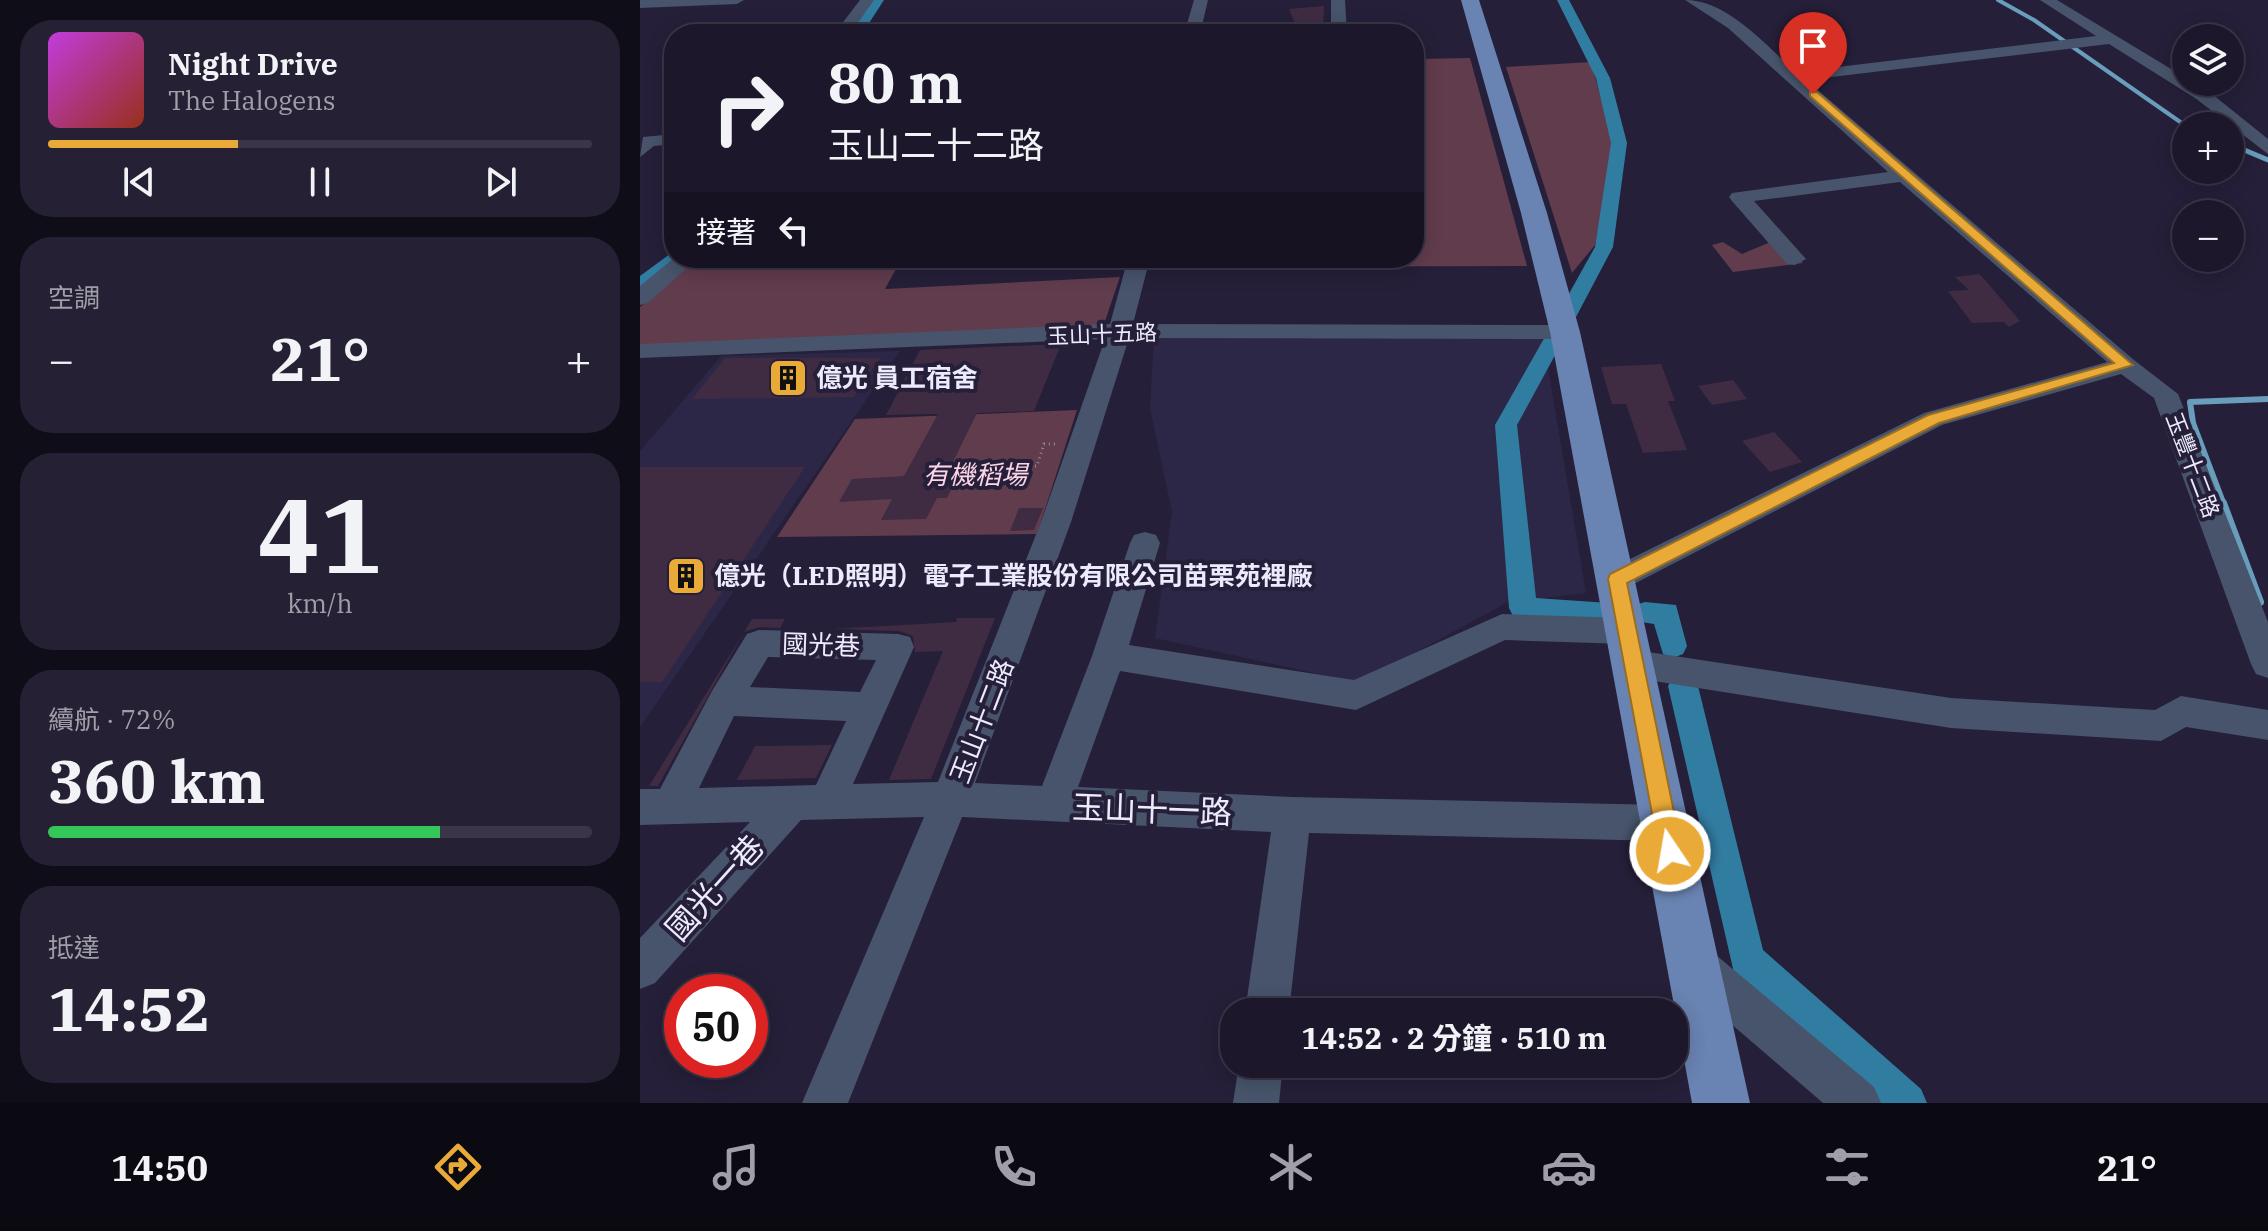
<!DOCTYPE html>
<html lang="zh-TW">
<meta charset="utf-8">
<style>
body{margin:0;font-family:"IBM Plex Serif","Noto Sans TC",serif;background:#252033;color:#f1f3f6;height:100vh;display:flex;flex-direction:column;font-size:30px;white-space:nowrap}
*{box-sizing:border-box;margin:0}
p{font-size:26px;color:#a09fa9}
.icon{flex:none;width:44px;height:44px;fill:none;stroke:currentColor;stroke-width:2;stroke-linecap:round;stroke-linejoin:round}
.map{position:relative;flex:1;overflow:hidden}
.details{display:flex;flex-direction:column;gap:20px;padding:20px;background:#0f0d18;width:640px}
.details>*{flex:none}
.hud{position:absolute;left:24px;top:24px;width:760px;height:244px;border-radius:32px;box-shadow:0 4px 20px #0003,0 0 0 2px #3a3647;background:#1c172b;color:#f1f3f6;overflow:hidden}
.tools{position:absolute;left:1532px;top:24px;display:grid;gap:16px}
.tools a{display:grid;place-items:center;width:72px;height:72px;border-radius:50%;background:#1c172b;box-shadow:0 4px 20px #0003,0 0 0 2px #3a3647;font-size:40px}
.speed{position:absolute;left:24px;top:974px;display:flex;gap:16px;font-size:40px;font-weight:700;text-align:center}
.speed>*{display:grid;place-content:center;width:104px;height:104px;border-radius:50%;background:#1c172b;box-shadow:0 4px 20px #0003,0 0 0 2px #3a3647;line-height:1}
.speed .limit{border:12px solid #d22;background:#fff;color:#111}
.pin{position:absolute;display:grid;place-items:center;width:68px;height:68px;color:#fff;margin:-82px -34px;border-radius:50% 50% 50% 0;rotate:-45deg;box-shadow:0 0 8px #0007}
.pin .icon{rotate:45deg}
.me{position:absolute;width:88px;margin:-44px;rotate:348deg;stroke-linejoin:round;filter:drop-shadow(0 0 6px #0008)}
.turn{display:flex;align-items:center;gap:28px;height:168px;padding:0 32px;font-size:36px}
.turn .icon{width:104px;height:104px;stroke-width:2.5}
.turn b{display:block;font-size:56px;line-height:68px}
.then{display:flex;align-items:center;height:76px;padding:0 32px;background:#0003;gap:16px;font-size:30px}
.big{font-size:60px;font-weight:700;line-height:1.1}
.details .tile{flex:1;display:flex;flex-direction:column;justify-content:center;gap:12px;min-width:0;padding:0 28px;border-radius:32px;background:#252033}
.details .dial{align-items:center;gap:0}
.dial b{font-size:104px;line-height:1}
.song{display:flex;align-items:center;gap:24px}
.cover{width:96px;height:96px;border-radius:12px;background:linear-gradient(135deg,hsl(290 70% 55%),hsl(10 70% 35%))}
.played{height:8px;border-radius:4px;background:linear-gradient(90deg,#eaaa38 35%,#3a3647 35%)}
.keys{display:flex;justify-content:space-around;direction:ltr}
.heat{display:flex;justify-content:space-between;align-items:center;font-size:44px;direction:ltr}
.charge{height:12px;border-radius:6px;background:linear-gradient(90deg,#34c759 72%,#3a3647 0)}
.trip{position:absolute;left:580px;top:998px;width:468px;height:80px;border-radius:32px;background:#1c172b;box-shadow:0 4px 20px #0003,0 0 0 2px #3a3647;font-weight:700;line-height:80px;text-align:center}
.tab-bar{display:flex;height:128px;justify-content:space-around;align-items:center;background:#0b0911;color:#a09fa9}
.tab-bar .icon{width:56px;height:56px}
.tab-bar .selected{color:#eaaa38}
.tab-bar b{font-size:36px;color:#f1f3f6}
main{display:flex;flex:1;min-height:0}
.map>svg:first-child{display:block}
.built{fill:#2d2747}
.green{fill:#613c4d}
.lines{fill:none;stroke-linecap:round;stroke-linejoin:round}
.stream-far3{stroke:#699dbc;stroke-width:4}
.stream-far2{stroke:#699dbc;stroke-width:5}
.stream-far1{stroke:#699dbc;stroke-width:6}
.stream{stroke:#699dbc;stroke-width:8}
.canal{fill:#317ca1;fill-rule:evenodd}
.building{fill:#3f2c43}
.path{stroke:#918da3;stroke-width:3;stroke-dasharray:1 4;stroke-linecap:butt}
.minor{fill:#47546b;fill-rule:evenodd}
.major{fill:#6983b2;fill-rule:evenodd}
.route{fill:#eaaa38;stroke:#986e24;stroke-width:2}
.labels{text-anchor:middle;stroke-width:8;stroke-linejoin:round;paint-order:stroke}
.far-street-label{font-size:22px;fill:#eceafc;stroke:#251f39}
.poi-label{font-size:26px;font-weight:bold;fill:#eceafc;stroke:#251f39;text-anchor:start}
.park-label{font-size:26px;font-style:italic;fill:#fcd5e6;stroke:#251f39}
.street-label{font-size:26px;fill:#eceafc;stroke:#251f39}
.near-street-label{font-size:32px;fill:#eceafc;stroke:#251f39}
</style>
<main>
<section class="details">
<div class="tile">
<div class="song"><i class="cover"></i><div><b>Night Drive</b><p>The Halogens</p></div></div>
<div class="played"></div>
<div class="keys"><svg class="icon" aria-label="previous" viewBox="0 0 24 24"><path d="M18 5L8 12l10 7zM5 5v14"/></svg><svg class="icon" aria-label="pause" viewBox="0 0 24 24"><path d="M8 5v14M16 5v14"/></svg><svg class="icon" aria-label="next" viewBox="0 0 24 24"><path d="M6 5l10 7-10 7zM19 5v14"/></svg></div>
</div>
<div class="tile"><p>空調</p>
<div class="heat"><a>−</a><b class="big">21°</b><a>+</a></div>
</div>
<div class="tile dial"><b>41</b><p>km/h</p></div>
<div class="tile"><p>續航 · 72%</p><b class="big">360 km</b><div class="charge"></div></div>
<div class="tile"><p>抵達</p><b class="big">14:52</b></div>
</section>
<div class="map">
<svg width="1628" height="1103" viewBox="0 0 1628 1103">
<rect width="100%" height="100%" fill="#251f39"/>
<g class="built">
<path d="M549,24L546,34H390L393,28Z"/>
<path d="M514,337L903,338L946,593L868,602L719,683L515,638L532,512L510,408Z"/>
<path d="M260,351L0,727V451L81,356Z"/>
</g>
<g class="green">
<path d="M830,58L887,266L509,267L511,258H774V59Z"/>
<path d="M951,62L975,149L955,245L932,273L866,67Z"/>
<path d="M1140,238L1163,263L1093,272L1072,245L1083,242L1102,254Z"/>
<path d="M56,258H262L245,289L480,277L462,330L0,347V307Z"/>
<path d="M437,410L397,534L137,537L215,419Z"/>
</g>
<g class="lines">
<path class="stream-far3" d="M1358,0L1394,20L1546,126"/>
<path class="stream-far2" d="M1590,144L1628,160"/>
<path class="stream-far1" d="M1584,505L1553,423L1550,402L1628,399"/>
<path class="stream" d="M1583,503L1620,602"/>
<g class="canal">
<path d="M232,0H244L222,34H208Z"/>
<path d="M917,0H929L970,78L987,143L973,247L936,317L926,323L916,317L955,247L971,143L956,78Z"/>
<path d="M34,251V258H43L41,261L0,292V276Z"/>
<path d="M916,329L926,335L877,425L896,598L969,603L973,611L969,619L959,622L883,619L873,616L869,608L855,425L906,335Z"/>
<path d="M1005,602L1036,605L1047,646L1043,654L1033,658L1023,654L1014,624L995,621L991,613L995,605Z"/>
<path d="M1043,673L1053,677L1058,686L1123,950L1281,1089L1287,1103H1237L1094,973L1028,686L1033,677Z"/>
</g>
</g>
<g class="building">
<path d="M684,6L683,34H659L649,9Z"/>
<path d="M1339,274L1345,280L1380,321L1369,327L1364,322L1332,323L1308,291L1329,290L1315,277Z"/>
<path d="M421,344L394,411L337,413L306,476H318L307,498H297L286,519L241,520L252,499L199,502L212,479L264,476L298,414L246,415L280,350Z"/>
<path d="M85,358H240L213,397L52,399Z"/>
<path d="M1021,364L1035,401H1028L1047,450L1003,453L986,404H972L961,367Z"/>
<path d="M1093,380L1107,399L1072,405L1058,386Z"/>
<path d="M1134,432L1162,462L1130,472L1102,441Z"/>
<path d="M0,467H165L22,682H0Z"/>
<path d="M379,508H403L394,530L370,531Z"/>
<path d="M317,618H355L291,779L249,780L303,651L275,652L273,636L259,631L191,629L316,622Z"/>
<path d="M112,619H145L140,628L119,627L104,632L18,786H9Z"/>
<path d="M192,745L176,778L97,780L115,746Z"/>
</g>
<g class="lines">
<path class="path" d="M310,468L397,466L404,444H415"/>
<g class="minor">
<path d="M0,0H104L97,4L0,8Z"/>
<path d="M220,0H234L210,34H194Z"/>
<path d="M554,0H568L560,34H544Z"/>
<path d="M691,0H705L707,34H691Z"/>
<path d="M1045,0C1088,0 1125,45 1156,72L1456,36L1400,0H1417L1546,78V82L1567,90L1628,139V154L1555,98L1469,44L1166,80L1494,360L1538,394L1628,622V678L1616,674L1611,664L1514,398L1481,374L1302,425L988,587L977,591L966,587L962,579L966,571L1284,413L1467,362L1260,182L1114,201L1166,259L1155,265L1147,264L1092,201L1089,197L1092,193L1248,172L1088,28Z"/>
<path d="M34,134V144L14,146L0,157L3,137Z"/>
<path d="M34,258H58L8,303L0,305V286Z"/>
<path d="M488,258H510L493,324L925,325L937,332L925,339L489,338L431,522L335,783L402,786L452,656L490,543L494,535L505,532L516,535L520,543L489,645L714,680L862,614L985,618L996,622L1001,631L996,640L985,644L865,640L716,710L480,671L438,787L652,797L1024,805L1037,810L1043,823L1037,836L1024,841L669,833L649,1012H605L631,832L322,817L208,1103H162L284,817L161,820L15,983L0,989V938L110,822L0,825V789H20L72,691L107,634L119,630L258,634L270,637L274,647L213,784L298,782L401,522L465,339L0,358V344L470,324ZM128,657L236,660L220,692L110,687ZM94,716L206,721L176,785L59,788Z"/>
<path d="M995,650L1311,698L1515,710L1541,696L1628,710V740L1546,727L1521,741L1311,728L995,678L983,674L978,664L983,654Z"/>
<path d="M1055,944L1070,950L1234,1087L1241,1103H1183L1040,980L1034,965L1040,950Z"/>
<path d="M599,1064H643L639,1103H593Z"/>
</g>
<path class="major" d="M821,0H839L907,213L940,332L1110,1103H1052L910,332L881,213Z"/>
</g>
<path class="route" d="M1170,92H1177L1493,365L1299,423L987,583L1042,851L1039,859L1030,863L1022,859L1019,851L968,579L970,574L1288,415L1474,363L1170,96Z"/>
<defs>
<g id="building-square" transform="scale(2)"><rect x="-9" y="-9" width="18" height="18" rx="4" fill="#eaaa38" stroke="#251f39"/><path d="M-4-6H4V6H1V3H-1V6H-4ZM-2.5-4.3h1.7v1.8h-1.7ZM.8-4.3h1.7v1.8H.8ZM-2.5-1h1.7V.8h-1.7ZM.8-1h1.7V.8H.8Z" fill="#111"/></g>
</defs>
<g fill-rule="evenodd">
<use href="#building-square" x="148" y="378"/>
<use href="#building-square" x="46" y="576"/>
</g>
<g class="labels">
<g class="far-street-label">
<text transform="translate(462 334) rotate(-2)" y="8">玉山十五路</text>
<text transform="translate(1553 465) rotate(69)" y="8">玉豐十二路</text>
</g>
<g class="poi-label">
<text x="176" y="387">億光 員工宿舍</text>
<text x="74" y="585">億光（LED照明）電子工業股份有限公司苗栗苑裡廠</text>
</g>
<g class="park-label">
<text x="335" y="484">有機稻場</text>
</g>
<g class="street-label">
<text transform="translate(181 645) rotate(2)" y="9">國光巷</text>
<text transform="translate(342 721) rotate(-69)" y="9">玉山十二路</text>
</g>
<g class="near-street-label">
<text transform="translate(512 810) rotate(2)" y="11">玉山十一路</text>
<text transform="translate(75 888) rotate(-48)" y="11">國光一巷</text>
</g>
</g>
</svg>
<div class="tools">
<a><svg class="icon" aria-label="layers" viewBox="0 0 24 24"><path d="M12 4l9 5-9 5-9-5zM3 14l9 5 9-5"/></svg></a>
<a>+</a>
<a>−</a>
</div>
<div class="speed"><div class="limit">50</div></div>
<div class="pin" style="left:1173px;top:94px;background:#d93025"><svg class="icon" aria-label="arrive" viewBox="0 0 24 24"><path d="M6 21V4h12l-3 4 3 4H6"/></svg></div>
<svg class="me" style="left:1030px;top:851px" viewBox="-20 -20 40 40"><circle r="17" fill="#eaaa38" stroke="#fff" stroke-width="3"/><path d="M0-11L8 9 0 5-8 9z" fill="#fff"/></svg>
<div class="trip">14:52 · 2 分鐘 · 510 m</div>
<div class="hud">
<div class="turn"><svg class="icon" aria-label="right" viewBox="0 0 24 24"><path d="M7 20v-9h11M14 6l5 5-5 5"/></svg><div><b>80 m</b>玉山二十二路</div></div>
<div class="then">接著<svg class="icon" aria-label="left" viewBox="0 0 24 24"><path d="M17 20v-9H6M10 6l-5 5 5 5"/></svg></div>
</div>
</div>
</main>
<nav class="tab-bar">
<b>14:50</b>
<svg class="icon selected" aria-label="directions" viewBox="0 0 24 24"><path d="M12 3l9 9-9 9-9-9zM9 14v-3h6M13 9l2 2-2 2"/></svg>
<svg class="icon" aria-label="music" viewBox="0 0 24 24"><path d="M9 18V5l10-2v13"/><circle cx="6" cy="18" r="3"/><circle cx="16" cy="16" r="3"/></svg>
<svg class="icon" aria-label="phone" viewBox="0 0 24 24"><path d="M5 4h4l2 5-3 2q2 4 5 5l2-3 5 2v4C11 20 4 13 5 4z"/></svg>
<svg class="icon" aria-label="climate" viewBox="0 0 24 24"><path d="M12 3v18M4 7l16 10M4 17L20 7"/></svg>
<svg class="icon" aria-label="car" viewBox="0 0 24 24"><path d="M5 17H2v-5l4-1 3-4h7l3 4 3 1v5h-3M9 17h6M6 11h13"/><circle cx="7" cy="17" r="2"/><circle cx="17" cy="17" r="2"/></svg>
<svg class="icon" aria-label="filters" viewBox="0 0 24 24"><path d="M4 7h16M4 17h16"/><circle cx="9" cy="7" r="2"/><circle cx="15" cy="17" r="2"/></svg>
<b>21°</b>
</nav>
